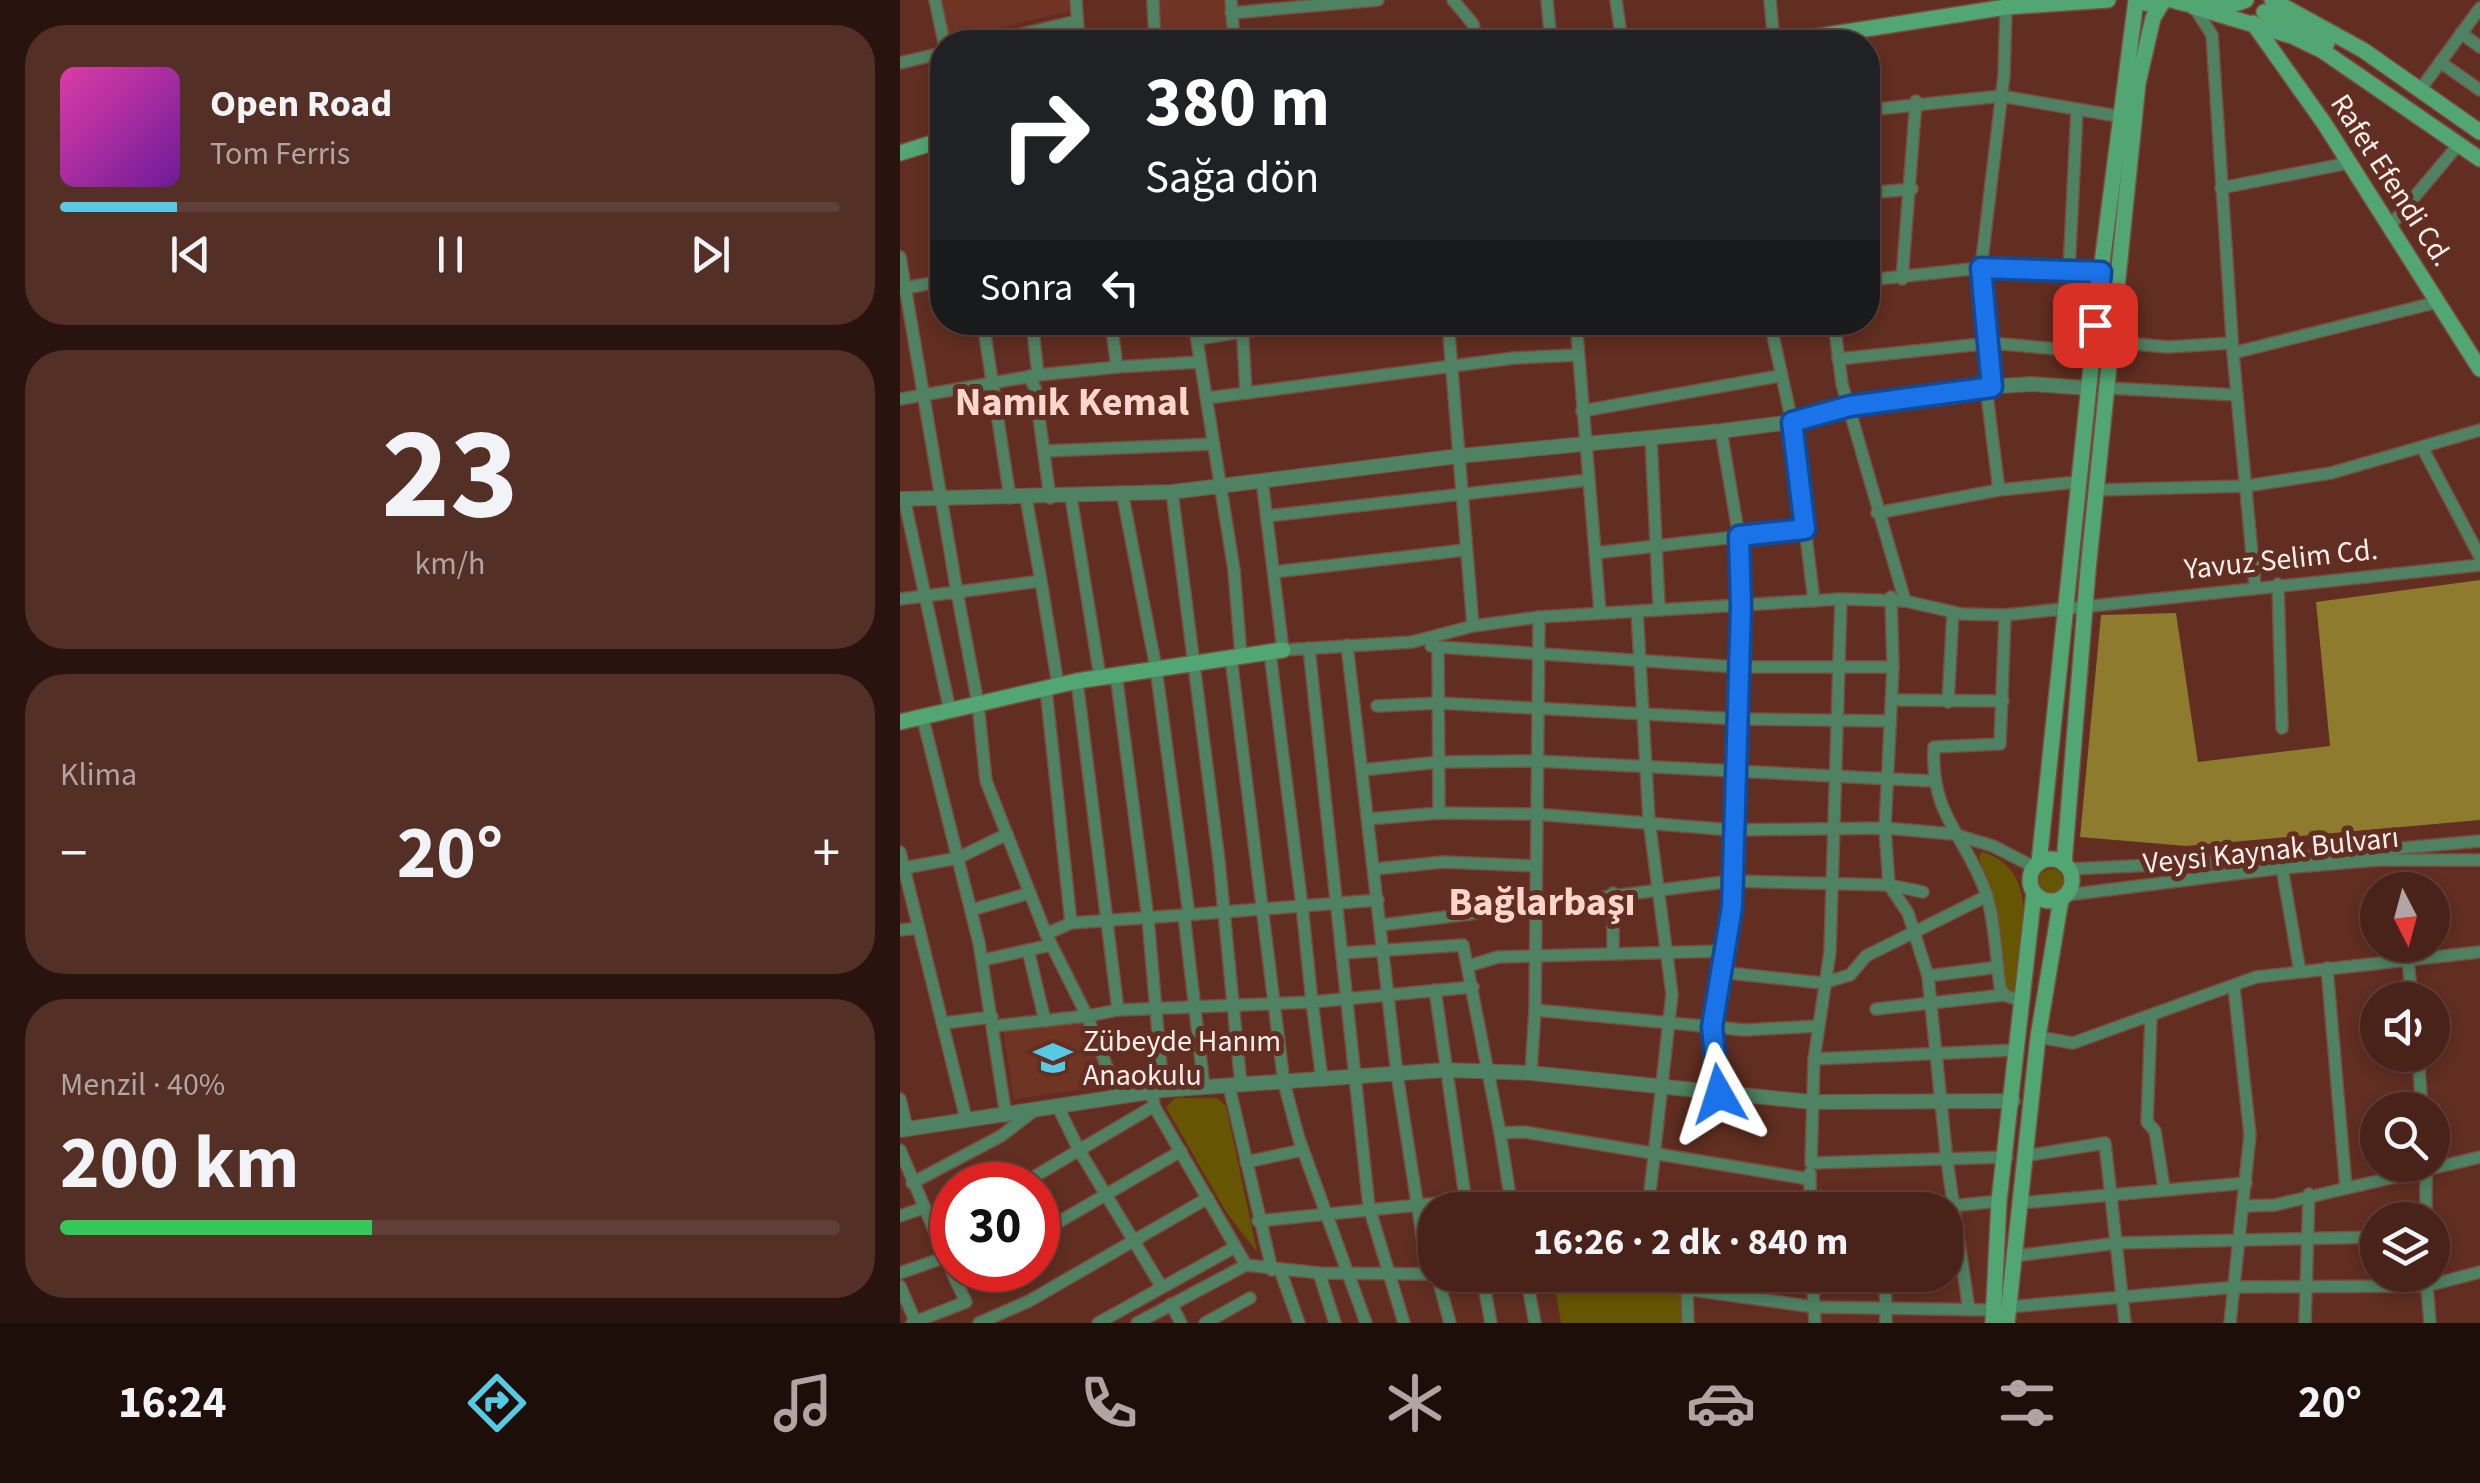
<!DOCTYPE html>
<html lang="tr">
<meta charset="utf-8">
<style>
body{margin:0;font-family:"Source Sans 3",sans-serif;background:#532f26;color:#f1f3f6;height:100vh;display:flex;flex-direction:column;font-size:38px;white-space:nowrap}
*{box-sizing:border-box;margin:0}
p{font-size:32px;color:#b1a4a2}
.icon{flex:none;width:55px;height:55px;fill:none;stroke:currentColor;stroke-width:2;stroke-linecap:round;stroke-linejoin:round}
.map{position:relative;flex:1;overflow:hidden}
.details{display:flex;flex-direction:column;gap:25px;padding:25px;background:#28130e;width:900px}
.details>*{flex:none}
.hud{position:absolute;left:30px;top:30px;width:950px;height:305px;border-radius:40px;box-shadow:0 5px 15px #0003,0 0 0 2px #613f38;background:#202124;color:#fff;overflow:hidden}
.needle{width:65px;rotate:174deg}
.fabs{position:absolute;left:1460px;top:872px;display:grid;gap:20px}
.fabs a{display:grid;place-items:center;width:90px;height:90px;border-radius:50%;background:#492219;box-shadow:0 5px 15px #0003,0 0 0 2px #613f38;font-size:50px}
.speed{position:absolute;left:30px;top:1162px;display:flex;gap:20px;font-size:50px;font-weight:700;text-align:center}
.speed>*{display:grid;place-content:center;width:130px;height:130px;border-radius:50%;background:#492219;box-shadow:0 5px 15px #0003,0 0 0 2px #613f38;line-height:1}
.speed .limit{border:15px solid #d22;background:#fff;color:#111}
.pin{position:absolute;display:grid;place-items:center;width:85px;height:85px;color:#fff;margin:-42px;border-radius:20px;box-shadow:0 5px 15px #0006}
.me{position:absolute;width:110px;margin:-55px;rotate:354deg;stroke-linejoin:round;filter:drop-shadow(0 0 8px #0008)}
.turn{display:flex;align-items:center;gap:35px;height:210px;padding:0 50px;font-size:45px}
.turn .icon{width:130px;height:130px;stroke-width:2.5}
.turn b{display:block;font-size:70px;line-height:85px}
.then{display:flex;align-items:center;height:95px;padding:0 50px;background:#0003;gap:20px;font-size:38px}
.big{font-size:75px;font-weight:700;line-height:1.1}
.details .card{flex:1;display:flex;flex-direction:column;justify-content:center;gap:15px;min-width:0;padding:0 35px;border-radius:40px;background:#532f26}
.details .dial{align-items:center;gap:0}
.dial b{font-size:130px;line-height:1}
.song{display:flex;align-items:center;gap:30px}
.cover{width:120px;height:120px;border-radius:15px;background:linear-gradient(135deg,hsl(320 70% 55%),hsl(280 70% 35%))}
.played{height:10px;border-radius:5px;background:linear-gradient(90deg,#58c9e3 15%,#613f38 15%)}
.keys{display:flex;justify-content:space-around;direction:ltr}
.heat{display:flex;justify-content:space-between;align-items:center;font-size:55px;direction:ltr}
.charge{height:15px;border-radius:8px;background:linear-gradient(90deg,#34c759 40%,#613f38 0)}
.trip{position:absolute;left:518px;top:1192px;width:545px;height:100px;border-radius:40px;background:#492219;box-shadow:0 5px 15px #0003,0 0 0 2px #613f38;font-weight:700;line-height:100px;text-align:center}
.menu{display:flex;height:160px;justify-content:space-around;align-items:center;background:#1d0e0a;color:#b1a4a2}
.menu .icon{width:70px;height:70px}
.menu .selected{color:#58c9e3}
.menu b{font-size:45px;color:#f1f3f6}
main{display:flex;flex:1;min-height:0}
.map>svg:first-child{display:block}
.built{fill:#6f3424}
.green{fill:#665503}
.forest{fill:#8e7b2e}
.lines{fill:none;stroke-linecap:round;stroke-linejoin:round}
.minor-casing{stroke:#7a4d41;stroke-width:14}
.tertiary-casing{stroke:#7a4d41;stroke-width:16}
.secondary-casing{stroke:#7a4d41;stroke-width:18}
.minor{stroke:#4f8262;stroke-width:11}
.tertiary{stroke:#4f8262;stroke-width:14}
.secondary{stroke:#52a674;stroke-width:15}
.route-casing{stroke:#114b97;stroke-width:25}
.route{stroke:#1a73e8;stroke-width:18}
.labels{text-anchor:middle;stroke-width:10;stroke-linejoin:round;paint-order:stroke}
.street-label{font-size:30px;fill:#fcefeb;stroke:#612e21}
.poi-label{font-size:30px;fill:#fcefeb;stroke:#612e21;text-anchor:start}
.district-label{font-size:40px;font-weight:bold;fill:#fdd5ca;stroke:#612e21}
</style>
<main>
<section class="details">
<div class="card">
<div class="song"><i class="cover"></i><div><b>Open Road</b><p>Tom Ferris</p></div></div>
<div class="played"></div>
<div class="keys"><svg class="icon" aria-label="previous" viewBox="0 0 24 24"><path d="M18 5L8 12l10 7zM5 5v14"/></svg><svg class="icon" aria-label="pause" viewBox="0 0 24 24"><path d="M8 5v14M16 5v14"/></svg><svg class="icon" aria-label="next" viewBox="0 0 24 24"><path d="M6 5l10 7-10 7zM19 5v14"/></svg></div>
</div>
<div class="card dial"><b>23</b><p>km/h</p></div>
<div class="card"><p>Klima</p>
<div class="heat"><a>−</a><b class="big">20°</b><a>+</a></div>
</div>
<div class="card"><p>Menzil · 40%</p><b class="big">200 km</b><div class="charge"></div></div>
</section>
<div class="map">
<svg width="1580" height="1323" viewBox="0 0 1580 1323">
<rect width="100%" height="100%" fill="#612e21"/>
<g class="built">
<path d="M38,0H169V11L46,41Z"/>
<path d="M260,0H325L328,42H263Z"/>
<path d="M186,1022L208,1086L114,1099L103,1030Z"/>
</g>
<g class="green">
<path d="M1082,852C1142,868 1122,945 1117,993L1105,992L1079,856Z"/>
<circle cx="1151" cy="881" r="12"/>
<path d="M276,1098H317L326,1106L357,1252L326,1212L266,1107Z"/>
<path d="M653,1278L781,1295L784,1323H661Z"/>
</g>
<path class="forest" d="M1580,580V820L1286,846L1180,837L1201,615L1276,613L1298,762L1430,746L1416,602Z"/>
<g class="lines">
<g class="minor-casing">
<g id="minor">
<path d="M35,0L44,42"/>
<path d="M176,0L179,42"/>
<path d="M253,0L255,42"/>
<path d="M331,0L334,42"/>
<path d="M553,0L573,24L577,42"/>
<path d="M647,0L651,42"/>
<path d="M716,0L722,42"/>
<path d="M870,0L874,42"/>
<path d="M1294,7L1312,35L1333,353L1355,586"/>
<path d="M331,13L478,0"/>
<path d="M1561,33L1580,47"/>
<path d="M88,42L177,21"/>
<path d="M1540,62L1580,90"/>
<path d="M0,63L42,53"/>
<path d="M1520,90L1580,8"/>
<path d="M968,110L1101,96L1223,117"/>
<path d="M1321,188L1449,163"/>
<path d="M968,193L1012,189"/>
<path d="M1490,226L1559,144"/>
<path d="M0,257L57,592L141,581L126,498"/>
<path d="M1169,270L1177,110"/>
<path d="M1002,279L1016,101"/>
<path d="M968,280L1081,268L1201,271"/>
<path d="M0,289L42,281"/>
<path d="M83,322L110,498"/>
<path d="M132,322L138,375"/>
<path d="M211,322L217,367L300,362"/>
<path d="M294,322L334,570L341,656"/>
<path d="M548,322L573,626"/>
<path d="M676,322L700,612"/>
<path d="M870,322L892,422L914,601"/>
<path d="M934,322L942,384L1005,601L1062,614L1105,615L1580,565"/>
<path d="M677,327L707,322"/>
<path d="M297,339L405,322"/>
<path d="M1213,342L1268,347L1332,343"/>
<path d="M1333,353L1538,302"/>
<path d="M938,359L1091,343L1192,352"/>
<path d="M129,376L135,388L150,498"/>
<path d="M1086,387L1099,490"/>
<path d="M1092,387L1081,268L1104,75L1106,7"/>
<path d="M1208,388L1337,395"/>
<path d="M346,393L614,358L678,355"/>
<path d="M307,398L346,393L342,322"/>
<path d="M0,399L138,375L217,367"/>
<path d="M682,411L879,376"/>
<path d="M751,438L759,607"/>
<path d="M1522,447L1580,557"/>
<path d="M145,451L314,444"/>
<path d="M362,480L383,650L512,642L573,626L639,617L941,599L1005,601"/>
<path d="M1197,490L1346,486L1431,473L1580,430"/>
<path d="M272,492L319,861L341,1085"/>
<path d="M171,497L200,677"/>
<path d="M223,497L256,668L289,915"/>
<path d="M4,498L50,711"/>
<path d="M977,513L1099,490L1177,482"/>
<path d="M367,516L688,480"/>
<path d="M695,553L905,529"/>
<path d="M374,572L565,550"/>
<path d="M141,581L158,685"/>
<path d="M1378,584L1382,728"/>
<path d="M991,597L993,667L985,828L989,885L1008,913L1028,976L1047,1161L1069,1310"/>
<path d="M0,599L57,592L78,704L86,781L146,934L171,923L284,915"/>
<path d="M941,599L930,952L914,1059L911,1163L1107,1157"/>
<path d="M737,611L749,820L772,994L748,1210"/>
<path d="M1105,615L1100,744L1034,747C1030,816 1066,836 1086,893C1095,921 1096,958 1100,987L1104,995L1122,1001"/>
<path d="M639,617L635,1010L845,1030L918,1026"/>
<path d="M447,645L497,1074L528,1273"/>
<path d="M531,646L538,647L539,813"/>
<path d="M538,647L837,667H993"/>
<path d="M409,648L469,1207L504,1323"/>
<path d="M331,658L384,1083L399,1139L466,1323"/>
<path d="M216,674L248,919L263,1090"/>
<path d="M177,681L218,1010"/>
<path d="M146,689L171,923"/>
<path d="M992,700L1103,701"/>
<path d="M1048,702L1053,612"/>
<path d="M477,706L539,703L838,719L990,721"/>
<path d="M23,719L79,943L106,1116"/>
<path d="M462,770L539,762L636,761L1032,781"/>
<path d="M468,819L539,813L635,814L832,830L985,828L1053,834L1093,846L1134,867"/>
<path d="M0,852L66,1119"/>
<path d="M4,868L58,858L107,834"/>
<path d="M1382,868L1400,972"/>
<path d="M475,869L543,862L636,866"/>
<path d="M1169,869L1380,859L1580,841"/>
<path d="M713,893V952"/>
<path d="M1167,895L1382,868L1478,860H1580"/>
<path d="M71,910L130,893"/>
<path d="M481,925L832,881L989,885L1023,892"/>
<path d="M0,930L19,928"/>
<path d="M146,934L187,1016L218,1010L412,1002L402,906L478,900"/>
<path d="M128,950L145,1021"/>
<path d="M443,953L563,945L600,1133L624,1132L909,1179"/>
<path d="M83,960L151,945"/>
<path d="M1508,960L1512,1000"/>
<path d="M568,966L598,957L825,951"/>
<path d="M1427,968L1446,1188"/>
<path d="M819,972L922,983L950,975L966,956L1087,896"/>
<path d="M1028,976L1098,967"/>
<path d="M535,990L567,1210"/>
<path d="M976,1009L1104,995"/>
<path d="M1251,1017L1247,1122L1255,1131L1264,1188"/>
<path d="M44,1023L92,1017"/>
<path d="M94,1026L187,1016L218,1095"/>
<path d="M1138,1037L1173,1043L1356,977L1580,952"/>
<path d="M1518,1055L1522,1110"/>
<path d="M914,1059L1115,1050"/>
<path d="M631,1073L635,1010"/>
<path d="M422,1080L412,1002L573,987"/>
<path d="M329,1086L372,1270"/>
<path d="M304,1087L284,915L402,906L370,653"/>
<path d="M252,1091L254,1106L346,1265L419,1273L531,1274"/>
<path d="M819,1094L812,1027L832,907L841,607L839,537L821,431"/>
<path d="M0,1099L7,1129"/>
<path d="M157,1105L179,1150L261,1286"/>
<path d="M600,1133L610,1196L708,1210"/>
<path d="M0,1150L56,1281L75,1270"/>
<path d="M1124,1156L1205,1143L1225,1323"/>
<path d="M346,1162L403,1150"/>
<path d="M910,1173V1210"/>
<path d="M12,1183L101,1136L135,1110"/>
<path d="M120,1185L254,1106"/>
<path d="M1119,1203L1346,1183"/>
<path d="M1344,1206L1375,1205L1580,1157"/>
<path d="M1012,1210L1099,1201"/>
<path d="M0,1216L23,1208"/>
<path d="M1526,1220V1165"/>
<path d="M358,1221L610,1196L611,1210"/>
<path d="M36,1234L52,1224"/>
<path d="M138,1234L281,1151"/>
<path d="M1114,1256L1218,1243L1478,1237"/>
<path d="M380,1270L399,1323"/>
<path d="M0,1273L46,1257"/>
<path d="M419,1273L435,1323"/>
<path d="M537,1275L550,1323"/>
<path d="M582,1275L591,1323"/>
<path d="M626,1275L635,1323"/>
<path d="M683,1275L915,1307L1094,1310"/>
<path d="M912,1275L915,1323"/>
<path d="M985,1275L986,1323"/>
<path d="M1526,1275L1530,1323"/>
<path d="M0,1286L16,1323"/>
<path d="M787,1289L788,1323"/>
<path d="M271,1304L281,1323"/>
<path d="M1108,1307L1336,1287L1526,1286L1580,1272"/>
<path d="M12,1323L66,1302L56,1281"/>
<path d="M79,1323L129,1301L308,1198"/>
<path d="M198,1323L335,1247"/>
<path d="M237,1323L346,1265"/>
<path d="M305,1323L350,1298"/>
<path d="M1330,1323L1350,1135L1334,987"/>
<path d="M1405,1323L1409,1194"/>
</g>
</g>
<g class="tertiary-casing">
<g id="tertiary">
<path d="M0,499L272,492L559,456L821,431L892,422L950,406L1086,387L1131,384L1188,388"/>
<path d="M0,1130L263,1090L545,1070L631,1073L912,1102L1113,1101"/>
</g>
</g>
<g class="secondary-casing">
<g id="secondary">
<path d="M1272,0C1297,8 1322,11 1346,0"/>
<path d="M1372,0L1463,50L1580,132"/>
<path d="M1294,7L1392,36L1423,51L1580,159"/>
<path d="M1364,12L1427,43"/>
<path d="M1353,23L1424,123L1580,369"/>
<path d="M882,42L1106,7L1208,0"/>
<path d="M0,153L42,140"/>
<path d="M0,722L177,681L383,650"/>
<circle cx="1151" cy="880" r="21"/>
<path d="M1139,863L1201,271L1236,0L1249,4L1267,0"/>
<path d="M1164,864L1188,570L1238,83L1253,18L1262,3"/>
<path d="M1093,1323L1099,1201L1134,893"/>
<path d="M1107,1323L1138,1037L1161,899"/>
</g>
</g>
<use href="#minor" class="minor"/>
<use href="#tertiary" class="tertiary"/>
<use href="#secondary" class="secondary"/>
</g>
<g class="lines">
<g class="route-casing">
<path id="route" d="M819,1094L812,1027L832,907L841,607L839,536L905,529L892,422L950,406L1092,387L1081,268L1201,272L1195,325"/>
</g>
<use href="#route" class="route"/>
</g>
<defs>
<g id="school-bare" transform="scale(3)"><path d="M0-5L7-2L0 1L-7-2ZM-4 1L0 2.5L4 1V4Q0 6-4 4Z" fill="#58c9e3" stroke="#612e21" stroke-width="2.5" paint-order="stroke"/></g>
</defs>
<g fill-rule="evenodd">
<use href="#school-bare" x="153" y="1058"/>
</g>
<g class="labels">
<g class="street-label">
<text transform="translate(1492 180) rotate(57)" y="10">Rafet Efendi Cd.</text>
<text transform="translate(1381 559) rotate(-6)" y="10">Yavuz Selim Cd.</text>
<text transform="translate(1371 850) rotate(-6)" y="10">Veysi Kaynak Bulvarı</text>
</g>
<g class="poi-label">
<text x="183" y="1051">Zübeyde Hanım<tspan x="183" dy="34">Anaokulu</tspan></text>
</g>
<g class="district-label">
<text x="172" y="415">Namık Kemal</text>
<text x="642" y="915">Bağlarbaşı</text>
</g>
</g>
</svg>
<div class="fabs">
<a><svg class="needle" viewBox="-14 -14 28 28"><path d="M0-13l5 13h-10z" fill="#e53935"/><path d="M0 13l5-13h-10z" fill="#b1a4a2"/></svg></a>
<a><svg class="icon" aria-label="sound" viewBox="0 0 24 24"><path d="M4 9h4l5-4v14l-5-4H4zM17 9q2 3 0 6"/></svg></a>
<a><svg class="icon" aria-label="search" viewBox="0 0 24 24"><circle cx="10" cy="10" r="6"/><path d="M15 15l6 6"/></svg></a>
<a><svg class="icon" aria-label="layers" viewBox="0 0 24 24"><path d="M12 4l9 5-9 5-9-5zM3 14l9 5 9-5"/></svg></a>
</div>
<div class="speed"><div class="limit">30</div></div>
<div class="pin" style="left:1195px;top:325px;background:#d93025"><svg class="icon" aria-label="arrive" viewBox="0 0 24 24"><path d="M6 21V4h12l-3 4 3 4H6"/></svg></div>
<svg class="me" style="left:819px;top:1094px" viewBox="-20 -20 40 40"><path d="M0-17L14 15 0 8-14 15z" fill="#1a73e8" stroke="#fff" stroke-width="4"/></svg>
<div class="trip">16:26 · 2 dk · 840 m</div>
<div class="hud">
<div class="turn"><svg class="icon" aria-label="right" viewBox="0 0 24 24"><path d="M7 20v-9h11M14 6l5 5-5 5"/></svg><div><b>380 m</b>Sağa dön</div></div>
<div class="then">Sonra<svg class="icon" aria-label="left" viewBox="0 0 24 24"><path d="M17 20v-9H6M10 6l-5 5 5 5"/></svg></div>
</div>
</div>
</main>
<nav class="menu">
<b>16:24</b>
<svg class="icon selected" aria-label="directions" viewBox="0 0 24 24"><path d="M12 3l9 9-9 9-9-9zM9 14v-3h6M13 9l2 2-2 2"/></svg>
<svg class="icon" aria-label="music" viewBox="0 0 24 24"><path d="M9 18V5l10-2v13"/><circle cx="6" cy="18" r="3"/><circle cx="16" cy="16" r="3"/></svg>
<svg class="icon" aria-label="phone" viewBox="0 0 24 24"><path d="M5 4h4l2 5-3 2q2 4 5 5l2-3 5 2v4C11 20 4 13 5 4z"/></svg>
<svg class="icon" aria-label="climate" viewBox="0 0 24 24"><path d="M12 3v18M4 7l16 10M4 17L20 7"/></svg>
<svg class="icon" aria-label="car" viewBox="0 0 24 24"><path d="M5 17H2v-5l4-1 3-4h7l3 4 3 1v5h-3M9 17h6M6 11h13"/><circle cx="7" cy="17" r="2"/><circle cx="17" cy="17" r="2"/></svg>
<svg class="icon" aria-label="filters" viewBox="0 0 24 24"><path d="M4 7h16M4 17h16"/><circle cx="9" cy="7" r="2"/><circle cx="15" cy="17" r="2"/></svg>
<b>20°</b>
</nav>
